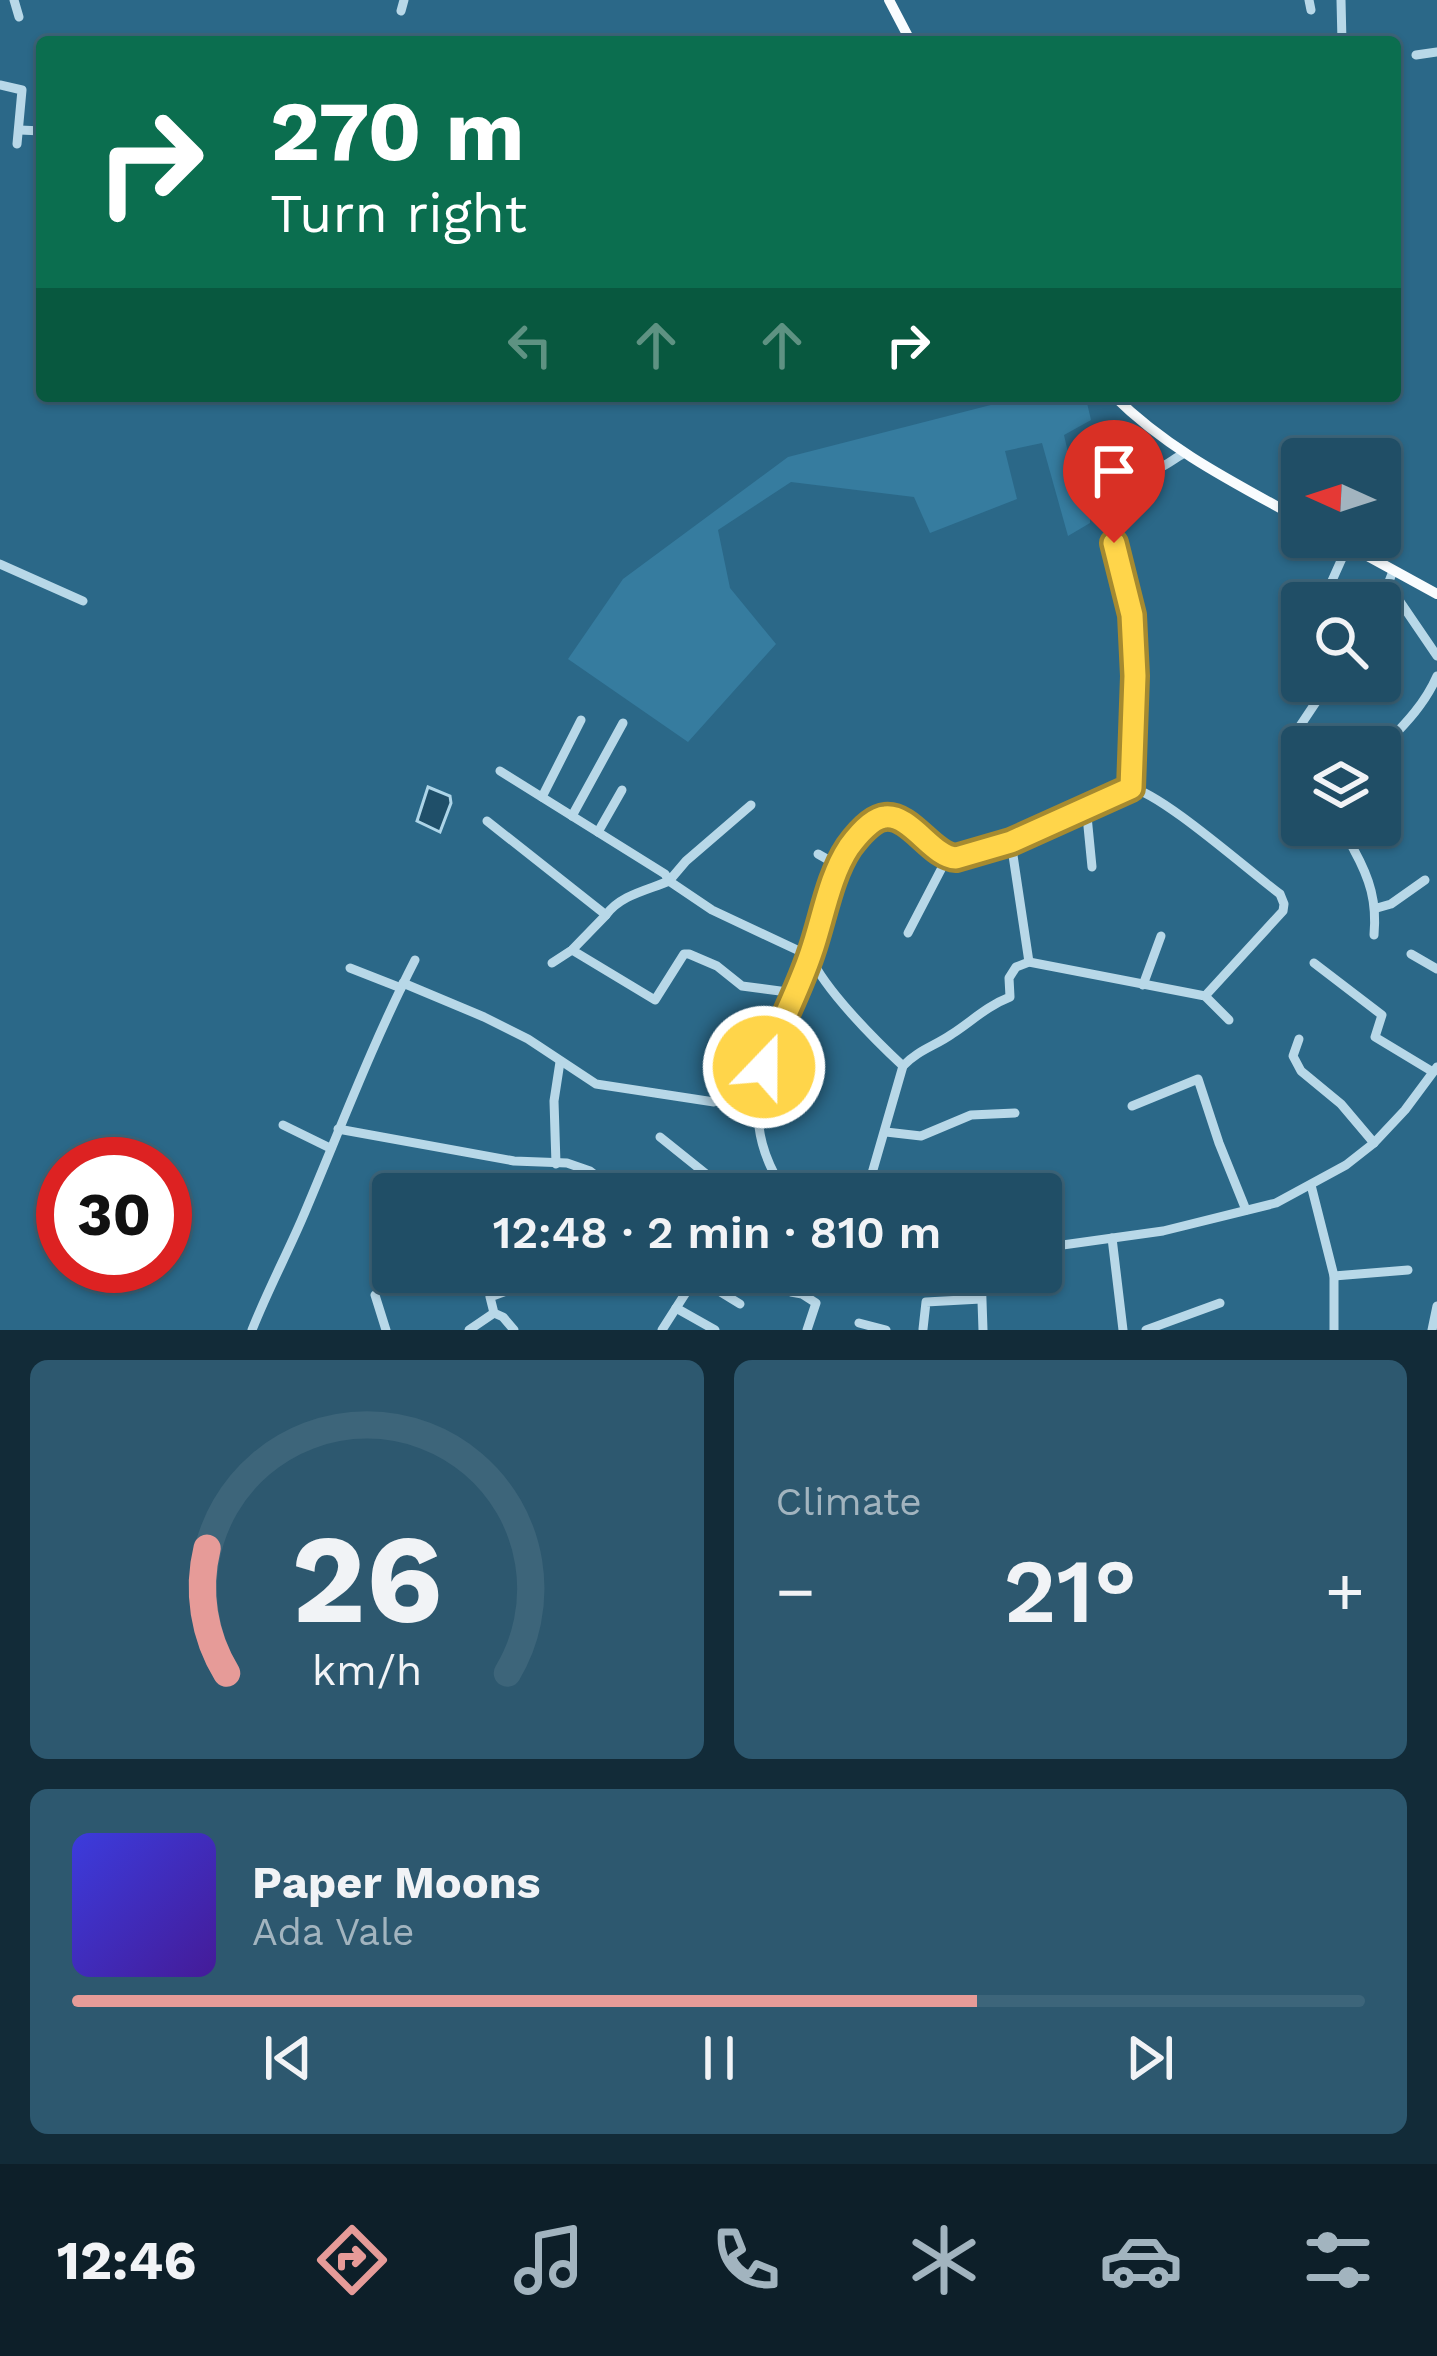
<!DOCTYPE html>
<meta charset="utf-8">
<style>
body{margin:0;font-family:"Work Sans",sans-serif;background:#2d586f;color:#f1f3f6;height:100vh;display:flex;flex-direction:column;font-size:45px;white-space:nowrap}
*{box-sizing:border-box;margin:0}
p{font-size:39px;color:#a2b4bf}
.icon{flex:none;width:66px;height:66px;fill:none;stroke:currentColor;stroke-width:2;stroke-linecap:round;stroke-linejoin:round}
.map{position:relative;height:1330px;overflow:hidden}
.drawer{display:flex;flex-direction:column;gap:30px;padding:30px;background:#122b38;flex:1}
.drawer>*{flex:none}
.guide{position:absolute;left:36px;top:36px;width:1365px;height:366px;border-radius:12px;box-shadow:0 3px 9px #0004,0 0 0 3px #3d657a;background:#0b6e4f;color:#fff;overflow:hidden}
.needle{width:78px;rotate:273deg}
.buttons{position:absolute;left:1281px;top:438px;display:grid;gap:24px}
.buttons a{display:grid;place-items:center;width:120px;height:120px;border-radius:12px;background:#204e66;box-shadow:0 3px 9px #0004,0 0 0 3px #3d657a;font-size:60px}
.speed{position:absolute;left:36px;top:1137px;display:flex;gap:24px;font-size:60px;font-weight:700;text-align:center}
.speed>*{display:grid;place-content:center;width:156px;height:156px;border-radius:50%;background:#204e66;box-shadow:0 3px 9px #0004,0 0 0 3px #3d657a;line-height:1}
.speed .limit{border:18px solid #d22;background:#fff;color:#111}
.pin{position:absolute;display:grid;place-items:center;width:102px;height:102px;color:#fff;margin:-123px -51px;border-radius:50% 50% 50% 0;rotate:-45deg;box-shadow:0 0 12px #0007}
.pin .icon{rotate:45deg}
.me{position:absolute;width:132px;margin:-66px;rotate:22deg;stroke-linejoin:round;filter:drop-shadow(0 0 9px #0008)}
.turn{display:flex;align-items:center;gap:42px;height:252px;padding:0 36px;font-size:54px}
.turn .icon{width:156px;height:156px;stroke-width:2.5}
.turn b{display:block;font-size:84px;line-height:102px}
.lanes{display:flex;align-items:center;height:114px;padding:0 36px;background:#0003;justify-content:center;gap:60px;direction:ltr}
.lanes .off{opacity:.35}
.big{font-size:90px;font-weight:600;line-height:1.1}
.drawer .card{flex:1;display:flex;flex-direction:column;justify-content:center;gap:18px;min-width:0;padding:0 42px;border-radius:18px;background:#2d586f}
.drawer .dial{align-items:center;gap:0}
.dial svg{height:312px;overflow:visible;fill:none;stroke:#3d657a;stroke-width:7;stroke-linecap:round;text-anchor:middle}
.dial text{fill:#f1f3f6;stroke:none}
.song{display:flex;align-items:center;gap:36px}
.cover{width:144px;height:144px;border-radius:18px;background:linear-gradient(135deg,hsl(240 70% 55%),hsl(260 70% 35%))}
.played{height:12px;border-radius:6px;background:linear-gradient(90deg,#e69b98 70%,#3d657a 70%)}
.keys{display:flex;justify-content:space-around;direction:ltr}
.heat{display:flex;justify-content:space-between;align-items:center;font-size:66px;direction:ltr}
.drawer .tiles{flex:1;display:grid;gap:30px;grid-template-columns:1fr 1fr}
.card:last-child{grid-column:span 2}
.trip{position:absolute;left:372px;top:1173px;width:690px;height:120px;border-radius:12px;background:#204e66;box-shadow:0 3px 9px #0004,0 0 0 3px #3d657a;font-weight:600;line-height:120px;text-align:center}
.dock{display:flex;height:192px;justify-content:space-around;align-items:center;background:#0d1f29;color:#a2b4bf}
.dock .icon{width:84px;height:84px}
.dock .active{color:#e69b98}
.dock b{font-size:54px;color:#f1f3f6}
.map>svg:first-child{display:block}
.green{fill:#367c9f}
.water{fill:#1f4f69;stroke:#add5e8;stroke-width:3}
.lines{fill:none;stroke-linecap:round;stroke-linejoin:round}
.minor{stroke:#b8d8e8;stroke-width:9}
.major{stroke:#f9fcfe;stroke-width:10}
.route-casing{stroke:#a68a30;stroke-width:30}
.route{stroke:#ffd54a;stroke-width:21}
</style>
<div class="map">
<svg width="1437" height="1330" viewBox="0 0 1437 1330">
<rect width="100%" height="100%" fill="#2b6888"/>
<path class="green" d="M1026,396H1048L1053,404L1087,403L1091,420L1064,435L1074,479L1091,485L1090,523L1068,536L1042,443L1005,451L1017,499L930,533L914,497L791,482L718,530L730,588L776,644L688,742L568,659L623,579L788,457Z"/>
<path class="water" d="M428,787L450,796L451,803L440,832L417,821Z"/>
<g class="lines">
<g class="minor">
<path d="M14,0L19,17"/>
<path d="M1309,0L1311,10"/>
<path d="M1341,0L1342,42"/>
<path d="M401,11L404,0"/>
<path d="M1416,55L1437,52"/>
<path d="M0,85L22,90L17,144"/>
<path d="M20,130L42,131"/>
<path d="M0,564L83,601"/>
<path d="M1393,571L1388,584L1437,656"/>
<path d="M1322,603L1348,545"/>
<path d="M1377,603L1388,584"/>
<path d="M1299,653L1302,646"/>
<path d="M1294,735L1330,681"/>
<path d="M1380,750C1402,727 1424,706 1437,676"/>
<path d="M500,771L665,874L669,881L686,861L751,805"/>
<path d="M1131,788C1160,792 1250,872 1280,894L1284,904L1283,911L1205,996"/>
<path d="M542,797L581,720"/>
<path d="M1086,806L1092,867"/>
<path d="M572,816L623,723"/>
<path d="M487,821L606,915C620,895 648,890 669,881L712,910L810,956C825,990 875,1040 903,1066"/>
<path d="M1339,825C1343,835 1350,841 1354,850C1370,879 1377,902 1374,935"/>
<path d="M598,832L622,790"/>
<path d="M1011,842L1029,962"/>
<path d="M818,854L839,866"/>
<path d="M1377,908L1391,904L1425,880"/>
<path d="M908,933L947,858"/>
<path d="M572,950L655,1000L684,954H689L717,966L742,986L795,993"/>
<path d="M1411,954L1437,969"/>
<path d="M552,963L572,950L606,915"/>
<path d="M1314,963L1382,1015L1375,1037L1433,1072"/>
<path d="M350,968L401,988"/>
<path d="M403,983L484,1017L528,1039L596,1084L714,1102L738,1096L757,1094"/>
<path d="M1143,985L1161,936"/>
<path d="M1299,1039L1293,1056L1301,1071L1341,1104L1374,1143"/>
<path d="M1132,1106L1198,1079L1219,1143L1246,1210"/>
<path d="M283,1125L330,1148"/>
<path d="M338,1129L514,1161L567,1163L590,1171L611,1187L630,1179L645,1194"/>
<path d="M886,1132L921,1136L971,1115L1015,1113"/>
<path d="M660,1137L731,1194"/>
<path d="M556,1164L554,1101L560,1062"/>
<path d="M1311,1185L1334,1276V1330"/>
<path d="M771,1194L781,1186C764,1158 756,1131 758,1098C760,1053 793,1000 809,959C823,924 828,885 846,853C852,841 865,826 877,819C904,806 932,856 956,858L1011,842L1131,788C1133,729 1141,667 1131,609C1125,575 1099,523 1119,490C1130,473 1142,475 1159,468C1167,465 1175,458 1183,454"/>
<path d="M866,1194L903,1066C918,1050 935,1046 952,1034C972,1021 987,1006 1010,997L1009,978L1016,967L1029,962L1205,996L1229,1020"/>
<path d="M1112,1238L1123,1330"/>
<path d="M1041,1248L1163,1231L1276,1203L1346,1165L1374,1143L1405,1110L1437,1067"/>
<path d="M981,1272L983,1330"/>
<path d="M1334,1276L1408,1270"/>
<path d="M696,1277L740,1304"/>
<path d="M791,1292L802,1294L816,1303L807,1330"/>
<path d="M375,1295L386,1330"/>
<path d="M676,1308L715,1330"/>
<path d="M859,1323L886,1330"/>
<path d="M923,1329L926,1302L981,1299"/>
<path d="M252,1330C267,1292 286,1256 302,1219C339,1132 372,1044 415,960"/>
<path d="M469,1330L494,1313"/>
<path d="M514,1330L503,1317L494,1313L490,1297L520,1286L545,1272"/>
<path d="M662,1330L699,1272"/>
<path d="M1146,1330L1220,1303"/>
<path d="M1432,1330L1437,1306"/>
</g>
<g class="major">
<path d="M889,0L911,42"/>
<path d="M1114,396C1168,450 1235,483 1302,520"/>
<path d="M1333,537L1437,594"/>
</g>
</g>
<g class="lines">
<g class="route-casing">
<path id="route" d="M764,1067C778,1028 798,992 811,953C823,919 829,877 849,847C857,836 872,818 885,817C911,814 932,857 956,858L1011,842L1131,788L1135,676L1132,615L1114,543"/>
</g>
<use href="#route" class="route"/>
</g>
</svg>
<div class="buttons">
<a><svg class="needle" viewBox="-14 -14 28 28"><path d="M0-13l5 13h-10z" fill="#e53935"/><path d="M0 13l5-13h-10z" fill="#a2b4bf"/></svg></a>
<a><svg class="icon" aria-label="search" viewBox="0 0 24 24"><circle cx="10" cy="10" r="6"/><path d="M15 15l6 6"/></svg></a>
<a><svg class="icon" aria-label="layers" viewBox="0 0 24 24"><path d="M12 4l9 5-9 5-9-5zM3 14l9 5 9-5"/></svg></a>
</div>
<div class="speed"><div class="limit">30</div></div>
<div class="pin" style="left:1114px;top:543px;background:#d93025"><svg class="icon" aria-label="arrive" viewBox="0 0 24 24"><path d="M6 21V4h12l-3 4 3 4H6"/></svg></div>
<svg class="me" style="left:764px;top:1067px" viewBox="-20 -20 40 40"><circle r="17" fill="#ffd54a" stroke="#fff" stroke-width="3"/><path d="M0-11L8 9 0 5-8 9z" fill="#fff"/></svg>
<div class="trip">12:48 · 2 min · 810 m</div>
<div class="guide">
<div class="turn"><svg class="icon" aria-label="right" viewBox="0 0 24 24"><path d="M7 20v-9h11M14 6l5 5-5 5"/></svg><div><b>270 m</b>Turn right</div></div>
<div class="lanes"><svg class="icon off" aria-label="left" viewBox="0 0 24 24"><path d="M17 20v-9H6M10 6l-5 5 5 5"/></svg><svg class="icon off" aria-label="ahead" viewBox="0 0 24 24"><path d="M12 20V5M6 11l6-6 6 6"/></svg><svg class="icon off" aria-label="ahead" viewBox="0 0 24 24"><path d="M12 20V5M6 11l6-6 6 6"/></svg><svg class="icon" aria-label="right" viewBox="0 0 24 24"><path d="M7 20v-9h11M14 6l5 5-5 5"/></svg></div>
</div>
</div>
<section class="drawer">
<div class="tiles">
<div class="card dial"><svg viewBox="0 0 100 80">
<path d="M14 69A42 42 0 1 1 86 69"/>
<path d="M14 69A42 42 0 0 1 9 37" stroke="#e69b98"/>
<text x="50" y="56" font-size="32" font-weight="700">26</text>
<text x="50" y="72" font-size="11">km/h</text>
</svg></div>
<div class="card"><p>Climate</p>
<div class="heat"><a>−</a><b class="big">21°</b><a>+</a></div>
</div>
<div class="card">
<div class="song"><i class="cover"></i><div><b>Paper Moons</b><p>Ada Vale</p></div></div>
<div class="played"></div>
<div class="keys"><svg class="icon" aria-label="previous" viewBox="0 0 24 24"><path d="M18 5L8 12l10 7zM5 5v14"/></svg><svg class="icon" aria-label="pause" viewBox="0 0 24 24"><path d="M8 5v14M16 5v14"/></svg><svg class="icon" aria-label="next" viewBox="0 0 24 24"><path d="M6 5l10 7-10 7zM19 5v14"/></svg></div>
</div>
</div>
</section>
<nav class="dock">
<b>12:46</b>
<svg class="icon active" aria-label="directions" viewBox="0 0 24 24"><path d="M12 3l9 9-9 9-9-9zM9 14v-3h6M13 9l2 2-2 2"/></svg>
<svg class="icon" aria-label="music" viewBox="0 0 24 24"><path d="M9 18V5l10-2v13"/><circle cx="6" cy="18" r="3"/><circle cx="16" cy="16" r="3"/></svg>
<svg class="icon" aria-label="phone" viewBox="0 0 24 24"><path d="M5 4h4l2 5-3 2q2 4 5 5l2-3 5 2v4C11 20 4 13 5 4z"/></svg>
<svg class="icon" aria-label="climate" viewBox="0 0 24 24"><path d="M12 3v18M4 7l16 10M4 17L20 7"/></svg>
<svg class="icon" aria-label="car" viewBox="0 0 24 24"><path d="M5 17H2v-5l4-1 3-4h7l3 4 3 1v5h-3M9 17h6M6 11h13"/><circle cx="7" cy="17" r="2"/><circle cx="17" cy="17" r="2"/></svg>
<svg class="icon" aria-label="filters" viewBox="0 0 24 24"><path d="M4 7h16M4 17h16"/><circle cx="9" cy="7" r="2"/><circle cx="15" cy="17" r="2"/></svg>
</nav>
